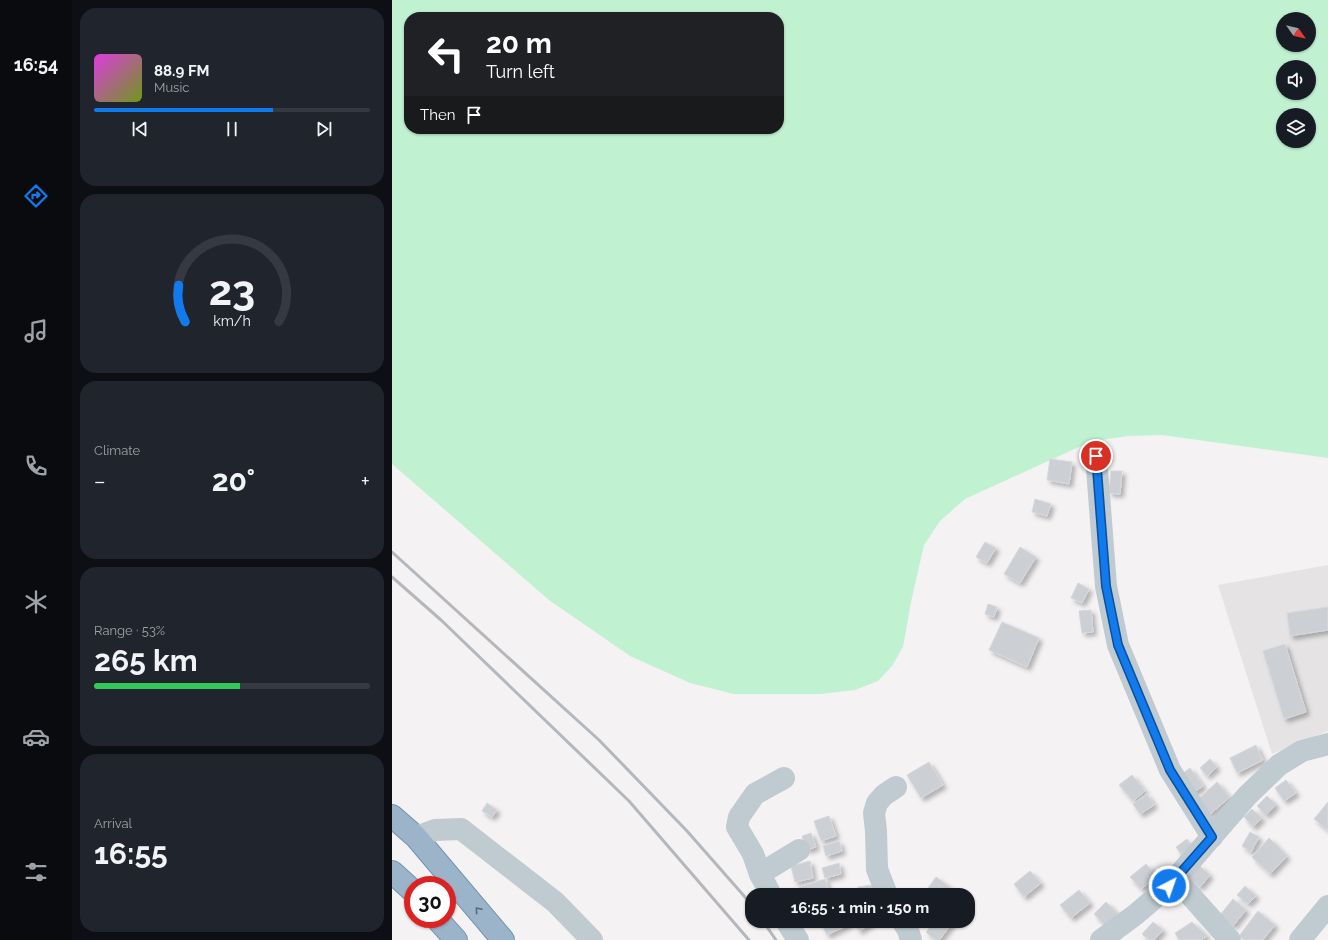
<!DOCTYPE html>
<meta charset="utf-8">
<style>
body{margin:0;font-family:Raleway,sans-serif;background:#20242c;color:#f1f3f6;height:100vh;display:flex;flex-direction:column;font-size:15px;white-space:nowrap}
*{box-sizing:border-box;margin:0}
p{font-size:13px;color:#9ea1a6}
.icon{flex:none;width:22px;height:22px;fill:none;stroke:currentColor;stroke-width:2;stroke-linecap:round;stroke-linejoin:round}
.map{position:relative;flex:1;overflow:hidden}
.side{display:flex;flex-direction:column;gap:8px;padding:8px;background:#0d0f14;width:320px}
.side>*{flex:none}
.banner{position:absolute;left:12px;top:12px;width:380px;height:122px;border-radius:16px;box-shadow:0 1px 3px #0004;background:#202124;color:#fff;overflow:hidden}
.needle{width:26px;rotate:124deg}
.buttons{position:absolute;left:884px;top:12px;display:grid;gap:8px}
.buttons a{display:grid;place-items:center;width:40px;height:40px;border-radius:50%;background:#171b24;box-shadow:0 1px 3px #0004;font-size:20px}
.speed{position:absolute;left:12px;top:876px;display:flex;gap:8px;font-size:20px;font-weight:700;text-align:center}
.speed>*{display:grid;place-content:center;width:52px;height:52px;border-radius:50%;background:#171b24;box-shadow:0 1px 3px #0004;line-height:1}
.speed .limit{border:6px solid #d22;background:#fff;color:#111}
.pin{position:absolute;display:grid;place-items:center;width:34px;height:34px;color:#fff;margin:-17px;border:2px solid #fff;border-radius:50%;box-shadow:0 1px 4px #0007}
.me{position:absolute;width:44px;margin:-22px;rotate:41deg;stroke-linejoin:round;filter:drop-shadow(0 0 3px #0008)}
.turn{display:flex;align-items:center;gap:14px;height:84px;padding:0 16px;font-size:18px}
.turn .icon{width:52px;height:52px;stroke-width:2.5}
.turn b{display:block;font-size:28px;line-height:34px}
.then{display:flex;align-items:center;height:38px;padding:0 16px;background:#0003;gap:8px;font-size:15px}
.big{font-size:30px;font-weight:700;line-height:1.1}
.side .tile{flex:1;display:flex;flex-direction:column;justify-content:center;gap:6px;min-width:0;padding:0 14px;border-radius:16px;background:#20242c}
.side .dial{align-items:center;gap:0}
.dial svg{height:104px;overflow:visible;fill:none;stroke:#363941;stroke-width:7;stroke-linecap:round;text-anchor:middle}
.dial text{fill:#f1f3f6;stroke:none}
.song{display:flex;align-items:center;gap:12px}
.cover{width:48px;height:48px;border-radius:6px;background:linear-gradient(135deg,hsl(300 70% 55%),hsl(80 70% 35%))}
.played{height:4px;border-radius:2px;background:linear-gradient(90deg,#117bee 65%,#363941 65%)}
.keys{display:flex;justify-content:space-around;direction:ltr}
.heat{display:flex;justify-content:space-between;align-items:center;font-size:22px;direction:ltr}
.charge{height:6px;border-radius:3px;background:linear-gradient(90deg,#34c759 53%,#363941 0)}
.trip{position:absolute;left:353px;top:888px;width:230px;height:40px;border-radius:16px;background:#171b24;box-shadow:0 1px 3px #0004;font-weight:700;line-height:40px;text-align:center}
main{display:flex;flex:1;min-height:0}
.dock{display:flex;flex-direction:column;width:72px;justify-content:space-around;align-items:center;background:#090b0e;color:#9ea1a6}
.dock .icon{width:28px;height:28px}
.dock .active{color:#117bee}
.dock b{font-size:18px;color:#f1f3f6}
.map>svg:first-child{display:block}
.education{fill:#e5e3e4}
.green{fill:#c0f2d1;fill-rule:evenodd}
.building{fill:#cccfd4;stroke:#d6d8dd;filter:url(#shadow)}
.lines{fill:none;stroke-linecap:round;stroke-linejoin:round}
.trunk-casing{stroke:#7392ae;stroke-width:24}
.minor{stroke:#bfcad1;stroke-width:22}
.trunk{stroke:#9cb4ca;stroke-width:22}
.rail{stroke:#b4b7bc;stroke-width:3}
.oneway{stroke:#596975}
.route-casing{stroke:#0b509b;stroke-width:10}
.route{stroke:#117bee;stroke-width:7}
</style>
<main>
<nav class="dock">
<b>16:54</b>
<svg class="icon active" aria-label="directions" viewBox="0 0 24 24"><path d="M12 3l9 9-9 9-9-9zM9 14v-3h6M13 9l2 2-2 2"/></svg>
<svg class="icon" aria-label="music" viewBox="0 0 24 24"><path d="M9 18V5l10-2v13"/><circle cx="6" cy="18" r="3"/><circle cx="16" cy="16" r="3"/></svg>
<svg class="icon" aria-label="phone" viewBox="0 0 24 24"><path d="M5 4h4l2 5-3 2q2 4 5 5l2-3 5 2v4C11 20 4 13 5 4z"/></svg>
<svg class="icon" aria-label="climate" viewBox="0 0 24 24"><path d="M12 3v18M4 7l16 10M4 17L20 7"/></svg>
<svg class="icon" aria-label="car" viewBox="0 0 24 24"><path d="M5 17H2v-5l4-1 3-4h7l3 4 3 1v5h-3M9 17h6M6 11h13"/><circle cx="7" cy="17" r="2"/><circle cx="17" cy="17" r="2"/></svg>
<svg class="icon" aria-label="filters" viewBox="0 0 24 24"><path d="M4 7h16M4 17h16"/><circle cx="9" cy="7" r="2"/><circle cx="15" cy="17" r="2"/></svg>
</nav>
<section class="side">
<div class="tile">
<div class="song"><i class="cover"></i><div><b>88.9 FM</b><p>Music</p></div></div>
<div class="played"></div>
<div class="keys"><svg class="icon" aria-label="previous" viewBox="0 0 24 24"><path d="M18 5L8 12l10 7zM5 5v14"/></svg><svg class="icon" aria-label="pause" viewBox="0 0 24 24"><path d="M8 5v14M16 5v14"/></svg><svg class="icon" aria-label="next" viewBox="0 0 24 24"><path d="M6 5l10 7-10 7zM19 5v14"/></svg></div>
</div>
<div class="tile dial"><svg viewBox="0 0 100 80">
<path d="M14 69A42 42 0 1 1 86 69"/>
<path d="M14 69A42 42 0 0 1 9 41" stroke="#117bee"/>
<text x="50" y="56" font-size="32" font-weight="700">23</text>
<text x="50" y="72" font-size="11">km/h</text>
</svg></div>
<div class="tile"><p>Climate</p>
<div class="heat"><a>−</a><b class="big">20°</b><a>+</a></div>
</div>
<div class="tile"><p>Range · 53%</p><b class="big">265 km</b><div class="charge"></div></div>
<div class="tile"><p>Arrival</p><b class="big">16:55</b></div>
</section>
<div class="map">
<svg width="936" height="940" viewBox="0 0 936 940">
<defs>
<filter id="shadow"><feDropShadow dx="3.5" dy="3.5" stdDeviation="2" flood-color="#0004"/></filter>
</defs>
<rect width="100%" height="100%" fill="#f4f2f2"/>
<path class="education" d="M936,565V731L880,754L826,585Z"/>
<path class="green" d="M0,0H936V458L770,435L737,436L700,441L573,499L548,521L532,545L519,602L511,647L500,666L486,681L463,690L428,694H342L298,683L238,656L157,600L0,464ZM17,17H387V129H17ZM891,19H917V45H891ZM891,67H917V93H891ZM891,115H917V141H891Z"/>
<g class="building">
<path d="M658,459L680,462L677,484L655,480Z"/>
<path d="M719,471H730L728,494L717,493Z"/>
<path d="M643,499L659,504L655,516L640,512Z"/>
<path d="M593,542L604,548L595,563L584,557Z"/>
<path d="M628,547L644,557L628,583L612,574Z"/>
<path d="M686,583L697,589L690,603L679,598Z"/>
<path d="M596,604L605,607L602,617L593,614Z"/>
<path d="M936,607V630L898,636L895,613Z"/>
<path d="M699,610L701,632L690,633L687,611Z"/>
<path d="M610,622L647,638L635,667L597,650Z"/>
<path d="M893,644L914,712L892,719L871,651Z"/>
<path d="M864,745L871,760L845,773L838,758Z"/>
<path d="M818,759L825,767L815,776L808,768Z"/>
<path d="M537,762L551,785L529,798L515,775Z"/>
<path d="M798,768L811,786L799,794L786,777Z"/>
<path d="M740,775L753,791L741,801L727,785Z"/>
<path d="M894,780L904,793L892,801L883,788Z"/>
<path d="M825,782L838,797L817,815L804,801Z"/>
<path d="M755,794L762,805L748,814L741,804Z"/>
<path d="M875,796L884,805L874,815L865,806Z"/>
<path d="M936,802V830L922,819Z"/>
<path d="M95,803L105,810L100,817L90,811Z"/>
<path d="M860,809L870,818L861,827L852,817Z"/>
<path d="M437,816L444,836L429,841L422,821Z"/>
<path d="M858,832L867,837L859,852L850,846Z"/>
<path d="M419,833L424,847L414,850L410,836Z"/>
<path d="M877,838L895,856L878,874L860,857Z"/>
<path d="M795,839L800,846L789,854L784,847Z"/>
<path d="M447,841L450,851L434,856L431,846Z"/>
<path d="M418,861L421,878L403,882L399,866Z"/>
<path d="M447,863L449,874L433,878L430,868Z"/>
<path d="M754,864L765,877L749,889L738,877Z"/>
<path d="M807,865L818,875L808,887L796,878Z"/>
<path d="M638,871L649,883L632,897L622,884Z"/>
<path d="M544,877L558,887L552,895H531Z"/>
<path d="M433,879L438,895H410L407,887Z"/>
<path d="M480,885L481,895H466V887Z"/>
<path d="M853,886L864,896L856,904L845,895Z"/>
<path d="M687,890L698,903L679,918L668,905Z"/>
<path d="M841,899L854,910L841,926L828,915Z"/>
<path d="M714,902L726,914L714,926L702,914Z"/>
<path d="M866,911L883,925L871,940H852L847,936Z"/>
<path d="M428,921H457L458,924L435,935Z"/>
<path d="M461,921H479L480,923L467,931Z"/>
<path d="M543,921H562L547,940H543L534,932Z"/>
<path d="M761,922L771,930L762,940H757L750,934Z"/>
<path d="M800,922L815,936L809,940H787L783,933Z"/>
</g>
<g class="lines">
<g class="trunk-casing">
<g id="trunk">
<path d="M0,816L24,837L111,940"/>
<path d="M0,872L21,891"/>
<path d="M45,919L64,940"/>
</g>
</g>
<g class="minor">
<path d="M704,456L714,586L726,645L778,770L820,837"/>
<path d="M24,837L43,830L69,829L163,902L200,940"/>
<path d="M368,874L361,854L345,827L347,817L363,794L392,778"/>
<path d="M783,878L838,940"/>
<path d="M379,895L368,874L407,850"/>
<path d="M495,895L485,869L484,831L482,813L485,803L492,795L504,787"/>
<path d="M394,921L406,940"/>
<path d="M510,921L516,930L519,940"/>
<path d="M709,940L743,915L777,886L855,796L887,765L910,751L936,744"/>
<path d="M908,940L936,906"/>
</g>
<use href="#trunk" class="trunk"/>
<g class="rail">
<path d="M0,552L207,740L295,831L360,905"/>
<path d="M0,577L49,620L237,801L357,940"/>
<path d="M371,921L384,940"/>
</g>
</g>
<defs><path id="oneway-chevron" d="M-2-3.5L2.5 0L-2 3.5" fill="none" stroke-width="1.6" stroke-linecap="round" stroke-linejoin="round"/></defs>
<use class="oneway" href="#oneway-chevron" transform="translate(86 910) rotate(-130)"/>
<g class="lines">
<g class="route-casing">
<path id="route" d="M704,456L714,586L726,645L778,770L820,837L777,886"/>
</g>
<use href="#route" class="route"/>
</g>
</svg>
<div class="buttons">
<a><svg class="needle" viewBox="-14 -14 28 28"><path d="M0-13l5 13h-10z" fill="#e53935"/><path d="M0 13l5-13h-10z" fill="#9ea1a6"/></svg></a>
<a><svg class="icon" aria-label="sound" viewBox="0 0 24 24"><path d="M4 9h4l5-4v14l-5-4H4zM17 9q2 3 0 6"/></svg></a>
<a><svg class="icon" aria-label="layers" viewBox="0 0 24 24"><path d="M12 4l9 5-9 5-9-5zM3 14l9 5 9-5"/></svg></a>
</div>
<div class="speed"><div class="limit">30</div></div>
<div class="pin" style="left:704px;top:456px;background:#d93025"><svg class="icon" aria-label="arrive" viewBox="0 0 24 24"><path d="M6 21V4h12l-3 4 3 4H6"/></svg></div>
<svg class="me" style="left:777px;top:886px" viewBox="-20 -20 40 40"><circle r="17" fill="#117bee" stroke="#fff" stroke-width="3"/><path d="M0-11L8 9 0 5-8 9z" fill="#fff"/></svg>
<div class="trip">16:55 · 1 min · 150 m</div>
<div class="banner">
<div class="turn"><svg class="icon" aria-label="left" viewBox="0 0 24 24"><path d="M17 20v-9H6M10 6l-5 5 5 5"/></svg><div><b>20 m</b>Turn left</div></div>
<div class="then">Then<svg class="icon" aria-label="arrive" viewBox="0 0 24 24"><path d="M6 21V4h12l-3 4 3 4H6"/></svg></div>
</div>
</div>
</main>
